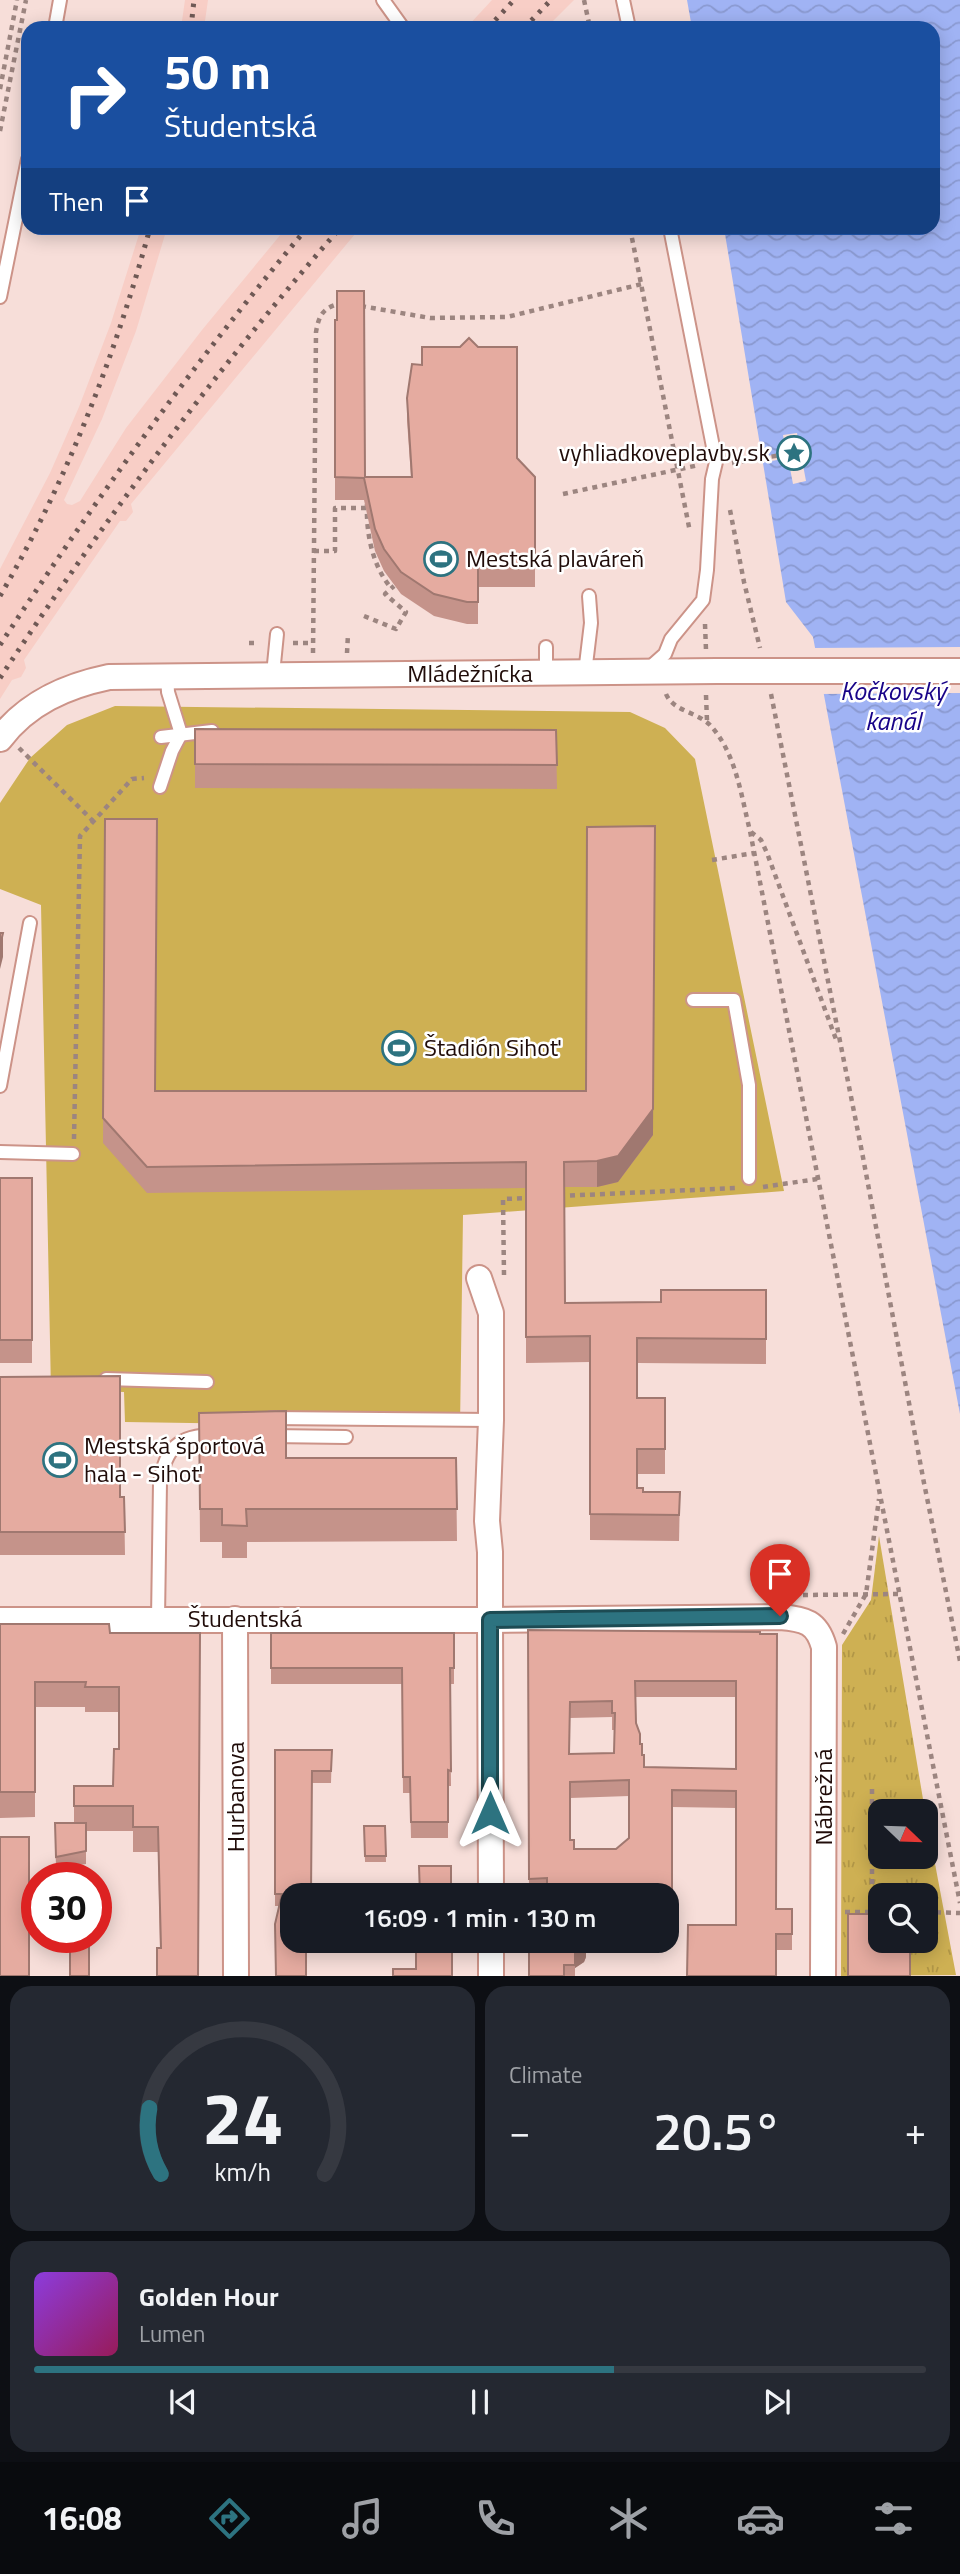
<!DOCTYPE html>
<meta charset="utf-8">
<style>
body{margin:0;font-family:"Titillium Web",sans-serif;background:#242831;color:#f1f3f6;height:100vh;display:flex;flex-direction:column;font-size:26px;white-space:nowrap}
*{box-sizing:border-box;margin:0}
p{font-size:23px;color:#9ea1a6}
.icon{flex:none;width:38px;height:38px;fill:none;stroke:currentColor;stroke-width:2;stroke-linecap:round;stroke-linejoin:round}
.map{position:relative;height:1976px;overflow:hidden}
.side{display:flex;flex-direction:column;gap:10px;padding:10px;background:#0d0f14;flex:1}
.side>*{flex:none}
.banner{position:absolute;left:21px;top:21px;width:919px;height:214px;border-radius:21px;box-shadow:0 4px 18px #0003;background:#1a4fa0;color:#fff;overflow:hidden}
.needle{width:46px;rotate:113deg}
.controls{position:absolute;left:868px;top:1799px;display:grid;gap:14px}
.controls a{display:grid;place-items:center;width:70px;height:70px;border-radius:14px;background:#171b24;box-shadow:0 4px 18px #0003;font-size:35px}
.speed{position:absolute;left:21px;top:1862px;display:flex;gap:14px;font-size:35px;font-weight:700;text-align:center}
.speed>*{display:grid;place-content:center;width:91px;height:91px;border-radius:50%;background:#171b24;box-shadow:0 4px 18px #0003;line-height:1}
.speed .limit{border:10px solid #d22;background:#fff;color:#111}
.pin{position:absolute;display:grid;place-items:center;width:60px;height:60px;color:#fff;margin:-72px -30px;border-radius:50% 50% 50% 0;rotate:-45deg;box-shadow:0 0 7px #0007}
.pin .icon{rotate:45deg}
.me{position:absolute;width:77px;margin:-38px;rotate:0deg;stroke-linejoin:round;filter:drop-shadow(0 0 5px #0008)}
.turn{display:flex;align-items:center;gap:24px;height:147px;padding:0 28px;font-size:32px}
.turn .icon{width:91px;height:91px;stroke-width:2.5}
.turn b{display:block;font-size:49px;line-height:60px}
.then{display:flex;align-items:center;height:66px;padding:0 28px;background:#0003;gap:14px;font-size:26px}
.big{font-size:52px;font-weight:600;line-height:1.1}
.side .tile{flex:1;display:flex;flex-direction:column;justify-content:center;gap:10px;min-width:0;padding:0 24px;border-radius:21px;background:#242831}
.side .dial{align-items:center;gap:0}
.dial svg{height:182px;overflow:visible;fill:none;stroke:#363941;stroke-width:7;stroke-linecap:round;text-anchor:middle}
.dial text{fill:#f1f3f6;stroke:none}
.song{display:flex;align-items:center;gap:21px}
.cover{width:84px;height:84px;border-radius:10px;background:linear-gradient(135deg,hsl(270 70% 55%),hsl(330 70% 35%))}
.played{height:7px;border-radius:4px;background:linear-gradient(90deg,#2d7380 65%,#363941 65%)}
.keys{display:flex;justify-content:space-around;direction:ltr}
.heat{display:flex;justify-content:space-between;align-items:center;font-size:38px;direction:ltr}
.side .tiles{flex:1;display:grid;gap:10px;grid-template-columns:1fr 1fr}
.tile:last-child{grid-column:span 2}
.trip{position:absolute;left:280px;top:1883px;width:399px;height:70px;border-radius:21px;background:#171b24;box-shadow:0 4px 18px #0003;font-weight:600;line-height:70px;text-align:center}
.menu{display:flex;height:112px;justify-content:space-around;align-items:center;background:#090b0e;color:#9ea1a6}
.menu .icon{width:49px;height:49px}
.menu .selected{color:#2d7380}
.menu b{font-size:32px;color:#f1f3f6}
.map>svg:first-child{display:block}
.built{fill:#f8cec6}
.grass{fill:url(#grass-tufts);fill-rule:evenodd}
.garden{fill:#ceb053}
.water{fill:url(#water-waves)}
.pier{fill:#f7ded9}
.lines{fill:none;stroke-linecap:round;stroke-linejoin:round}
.lane-casing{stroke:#cc9388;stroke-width:16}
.street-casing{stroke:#cc9388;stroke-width:28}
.path{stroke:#9c8580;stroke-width:4.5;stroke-dasharray:5 5;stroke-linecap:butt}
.lane{stroke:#fff;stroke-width:12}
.street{stroke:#fff;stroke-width:24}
.rail{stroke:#6f5955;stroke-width:5;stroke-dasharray:3.5 7;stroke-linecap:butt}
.street-bridge-casing{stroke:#cc9388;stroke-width:28;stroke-linecap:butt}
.street-bridge{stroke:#fff;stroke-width:24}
.wall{fill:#c5938a;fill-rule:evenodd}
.shaded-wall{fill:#a07870}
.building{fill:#e5aba0;stroke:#a07870;stroke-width:2;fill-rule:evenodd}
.route-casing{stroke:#1d4b53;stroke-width:18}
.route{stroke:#2d7380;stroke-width:12}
.labels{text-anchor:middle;stroke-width:5;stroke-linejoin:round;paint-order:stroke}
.poi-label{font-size:24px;fill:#200c09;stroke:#fff;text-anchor:start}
.street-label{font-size:24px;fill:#200c09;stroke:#fff}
.water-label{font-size:26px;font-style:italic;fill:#180388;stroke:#fff}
</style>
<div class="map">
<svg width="960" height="1976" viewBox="0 0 960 1976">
<defs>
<pattern id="grass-tufts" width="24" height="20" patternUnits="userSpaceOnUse" patternTransform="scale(1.75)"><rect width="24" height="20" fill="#ceb053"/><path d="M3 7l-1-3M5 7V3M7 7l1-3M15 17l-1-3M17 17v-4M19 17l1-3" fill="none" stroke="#b19647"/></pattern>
<pattern id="water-waves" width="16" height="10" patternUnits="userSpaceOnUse" patternTransform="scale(1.75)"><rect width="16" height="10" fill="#a0b3f4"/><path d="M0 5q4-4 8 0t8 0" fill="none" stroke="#8a99d0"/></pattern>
</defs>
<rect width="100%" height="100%" fill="#f7ded9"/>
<g class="built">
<path d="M185,0H208L204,28H181Z"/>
<path d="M492,0H574L546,28H466Z"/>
<path d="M141,228H167L136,331L102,419L64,500L67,504L72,505L80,501L126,428L202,330L286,228H360L131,504L133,512L126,521H120L24,660L26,668L21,677L12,680L0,699V569L50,473L79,407L111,323Z"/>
</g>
<path class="grass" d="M879,1536L925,1811H880V1857H926V1816L956,1975L841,1976L842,1645L871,1600ZM880,1895H926V1941H880Z"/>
<path class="garden" d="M115,706L630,712L665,728L695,759L784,1191L463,1215L460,1427L125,1422L124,1392L51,1390L41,905L0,889V803L30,758L67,725Z"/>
<path class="water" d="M687,0H960V1414L813,637L786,602L724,228H933V28H692Z"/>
<g class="pier">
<path d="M797,433L806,481L793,484L788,458L760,463L759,458L786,452L783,435Z"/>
<path d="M960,647V693L820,694L812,648Z"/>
</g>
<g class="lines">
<g class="lane-casing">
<g id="lane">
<path d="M383,0L403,28"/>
<path d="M623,0L629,28"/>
<path d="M55,28L60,0"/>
<path d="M0,297L28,159"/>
<path d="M647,670L665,654L671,639L703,600L707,570L712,479L716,462L670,228"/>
<path d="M546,673V647"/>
<path d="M585,673L591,623L589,596"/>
<path d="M273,674L277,634"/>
<path d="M161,737L212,731"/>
<path d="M160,787L172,751L181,734L168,692L167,675"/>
<path d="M693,1000H734L749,1085V1178"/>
<path d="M0,1086L30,923"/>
<path d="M0,1152L73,1154"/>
<path d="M106,1379L207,1382"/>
<path d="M271,1418L491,1420"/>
<path d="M271,1436L346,1437"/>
<path d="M158,1619L160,1483C165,1448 179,1435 215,1435"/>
</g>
</g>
<g class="street-casing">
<g id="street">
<path d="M0,739C27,703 66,686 109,677L717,671"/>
<path d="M479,1278L491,1313V1420L487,1521L490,1552V1620L491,1895"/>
<path d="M235,1619L236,1976"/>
<path d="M0,1620H490L780,1617C805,1619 817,1622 824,1647L823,1976"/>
<path d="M491,1941V1976"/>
</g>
</g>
<g class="path">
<path d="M584,0L590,28"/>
<path d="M0,89L17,0"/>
<path d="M0,131L26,0"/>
<path d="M630,228L690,532"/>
<path d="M361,306L430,318L507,317L642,284"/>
<path d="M732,463L794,453"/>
<path d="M563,494L699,465"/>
<path d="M367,504C366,533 372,565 391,588"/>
<path d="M730,510L744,582L760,648"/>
<path d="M314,551H335V508H366"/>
<path d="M364,616L396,629L406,612L385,594L394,586"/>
<path d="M705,624L706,650"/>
<path d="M249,643H257"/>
<path d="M293,643H313"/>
<path d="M313,653L316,332C319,314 324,307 342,303"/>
<path d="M347,653L348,634"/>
<path d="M666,694C673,711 697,712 710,725C736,753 741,795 750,831L960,1903"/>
<path d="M771,694L862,1152L924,1483L960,1661"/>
<path d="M706,695L707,721"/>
<path d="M19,748L93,821"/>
<path d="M751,832L761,840L767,853L837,1042"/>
<path d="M712,860L754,853"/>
<path d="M74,1139L80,836L132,779L144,778"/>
<path d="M763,1187L817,1179"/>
<path d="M560,1196L737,1188"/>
<path d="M504,1275L503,1199L530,1198"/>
<path d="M803,1595L900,1594"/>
<path d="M843,1634L866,1594L879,1499"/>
<path d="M872,1789V1912"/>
<path d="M845,1912H880"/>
<path d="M926,1912L960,1913"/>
</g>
<use href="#lane" class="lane"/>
<use href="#street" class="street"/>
<g class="rail">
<path d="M191,28L194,0"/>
<path d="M488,28L514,0"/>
<path d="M524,28L551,0"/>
<path d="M0,596C67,481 115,356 150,228"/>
<path d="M0,645C95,500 196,360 307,228"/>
<path d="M0,678C104,520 216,370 340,228"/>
</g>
<g class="street-bridge-casing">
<path id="street-bridge" d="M717,671H960"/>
</g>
<use href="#street-bridge" class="street-bridge"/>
</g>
<g class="wall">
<path d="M335,320L365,477H411L407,420V398L517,458L535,477V587H478V624H467L434,616L401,594L384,571L375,551L364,500H335Z"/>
<path d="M195,729L556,730L557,789L195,788Z"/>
<path d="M105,819L155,1091L653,1135L618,1182L597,1187H565V1303L661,1302L766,1290V1364L637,1363V1398L665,1449V1474H637V1488L643,1492H680L679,1541L590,1540V1362L526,1363V1188L147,1193L103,1143Z"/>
<rect x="0" y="1178" width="32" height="185"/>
<path d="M0,1377L120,1497H124L125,1555H0Z"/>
<path d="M199,1413L286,1458H456L457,1541L247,1542V1558H222V1542H200Z"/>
<path d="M0,1624L110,1633L198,1976L160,1948L158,1852H133V1831H86V1864L56,1869L55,1823H74V1786H113L119,1749V1712H85V1707H35V1817L0,1818Z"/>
<path d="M528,1630L760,1632L776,1909H792V1950H776L736,1925V1808L672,1807V1935H667V1895H529ZM636,1697H736V1769L644,1767L636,1723ZM612,1717V1730H614V1753L569,1754L570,1718ZM629,1796V1838L616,1849H574L570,1840V1798Z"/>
<path d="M271,1633H454V1684H450L451,1786H448V1838H411L410,1793H403L402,1684H271Z"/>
<path d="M275,1750H332L331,1783H312L311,1895H292L279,1906H275Z"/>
<path d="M364,1826H385L386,1862H365Z"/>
<path d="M586,1957L584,1962L575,1968V1976H529Z"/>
</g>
<g class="shaded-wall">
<path d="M655,826L653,1135L618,1182L597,1187V1161Z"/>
<path d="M3,933V957L0,969V946Z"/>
<path d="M586,1941V1957L584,1962L575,1968V1952Z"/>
</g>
<g class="building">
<path d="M337,291H364L365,477H412L407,398L412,364L422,365V347H460L469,338L478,347H517V458L535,477V565H478V602H467L434,594L401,572L384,549L375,529L364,478L335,477V320H337Z"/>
<path d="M195,729L556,730L557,765L195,764Z"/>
<path d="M105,819H157L155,1091H586L587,827L655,826L653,1109L618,1156L597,1161L564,1162L565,1303L661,1302V1290H766V1339L637,1338V1398H665V1449H637V1488H643V1492H680L679,1515L590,1514V1336L526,1337V1162L147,1167L103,1118Z"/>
<path d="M0,933H3L0,946Z"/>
<rect x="0" y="1178" width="32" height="162"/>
<path d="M120,1376V1497H124L125,1532H0V1377Z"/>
<path d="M286,1411V1458H456L457,1509H246L247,1526L222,1525V1509H200L199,1413Z"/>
<path d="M0,1624H109L110,1633H200L198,1976H157V1948H161L158,1827H133V1806H74V1786H113L114,1749H119V1687H85L86,1682H35V1792H0Z"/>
<path d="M528,1630L760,1632V1634H777L776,1909H792V1934H776V1976H687L688,1925H736V1791L672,1790V1919H667V1895H547V1878L529,1879ZM635,1681H736V1769L644,1767V1755H642V1744H640V1734L636,1723ZM612,1701V1713H615L614,1753L569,1754L570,1702ZM629,1780V1838L616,1849H574V1840H570V1782Z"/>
<path d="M271,1633H454V1668H450L451,1771L448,1770V1822H411L410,1777H403L402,1668H271Z"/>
<path d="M275,1750H332L331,1771H312L311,1894H305V1895H292V1941H306V1976H276L275,1924L282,1894H275Z"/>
<path d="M55,1823H86V1851L56,1857Z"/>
<path d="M364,1826H385L386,1856H365Z"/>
<rect x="0" y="1837" width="29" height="139"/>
<path d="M419,1866H451V1895H420Z"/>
<path d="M848,1914H880V1941H910V1976H848Z"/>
<rect x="70" y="1937" width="19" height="39"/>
<path d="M416,1941H452V1976H393V1969H416Z"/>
<path d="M529,1941H586L584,1946L575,1952V1965H564V1976H529Z"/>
</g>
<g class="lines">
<g class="route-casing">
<path id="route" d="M490,1813V1620L780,1616"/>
</g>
<use href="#route" class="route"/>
</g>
<defs>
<g id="sight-ring" transform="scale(1.75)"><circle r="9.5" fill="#fff" stroke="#2d7380" stroke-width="1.5"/><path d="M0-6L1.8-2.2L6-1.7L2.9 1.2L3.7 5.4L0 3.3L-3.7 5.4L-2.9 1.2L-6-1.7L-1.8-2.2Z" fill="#2d7380"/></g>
<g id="stadium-ring" transform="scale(1.75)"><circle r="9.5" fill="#fff" stroke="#2d7380" stroke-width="1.5"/><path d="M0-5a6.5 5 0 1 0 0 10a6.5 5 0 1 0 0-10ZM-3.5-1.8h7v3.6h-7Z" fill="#2d7380"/></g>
</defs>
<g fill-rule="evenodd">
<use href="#sight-ring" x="794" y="453"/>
<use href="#stadium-ring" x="441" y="559"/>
<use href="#stadium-ring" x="399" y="1048"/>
<use href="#stadium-ring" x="60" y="1460"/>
</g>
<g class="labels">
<g class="poi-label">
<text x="770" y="461" text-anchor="end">vyhliadkoveplavby.sk</text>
<text x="466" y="567">Mestská plaváreň</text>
<text x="424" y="1056">Štadión Sihoť</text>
<text x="84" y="1454">Mestská športová<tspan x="84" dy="28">hala - Sihoť</tspan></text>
</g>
<g class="street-label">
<text x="470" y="682">Mládežnícka</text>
<text x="245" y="1627">Študentská</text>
<text transform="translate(236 1797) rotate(-90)" y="8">Hurbanova</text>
<text transform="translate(824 1797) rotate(-90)" y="8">Nábrežná</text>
</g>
<g class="water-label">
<text x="893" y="700">Kočkovský<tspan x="893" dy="30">kanál</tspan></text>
</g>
</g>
</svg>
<div class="controls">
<a><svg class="needle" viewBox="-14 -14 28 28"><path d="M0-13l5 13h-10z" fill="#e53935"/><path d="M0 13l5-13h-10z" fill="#9ea1a6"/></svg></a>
<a><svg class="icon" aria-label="search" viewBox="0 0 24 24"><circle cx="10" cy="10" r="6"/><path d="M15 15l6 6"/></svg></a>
</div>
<div class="speed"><div class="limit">30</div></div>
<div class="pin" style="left:780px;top:1616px;background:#d93025"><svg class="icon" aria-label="arrive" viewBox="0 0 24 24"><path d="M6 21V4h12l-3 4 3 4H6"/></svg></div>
<svg class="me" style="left:490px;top:1813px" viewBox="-20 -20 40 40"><path d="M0-17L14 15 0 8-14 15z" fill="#2d7380" stroke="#fff" stroke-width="4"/></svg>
<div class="trip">16:09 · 1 min · 130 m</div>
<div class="banner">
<div class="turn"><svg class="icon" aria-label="right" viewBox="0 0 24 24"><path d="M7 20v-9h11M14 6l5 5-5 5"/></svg><div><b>50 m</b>Študentská</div></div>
<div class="then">Then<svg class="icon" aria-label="arrive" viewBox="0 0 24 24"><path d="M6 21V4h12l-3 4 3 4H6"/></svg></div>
</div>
</div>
<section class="side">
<div class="tiles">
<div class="tile dial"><svg viewBox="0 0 100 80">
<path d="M14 69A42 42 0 1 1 86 69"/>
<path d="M14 69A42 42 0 0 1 9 40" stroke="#2d7380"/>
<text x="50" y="56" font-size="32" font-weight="700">24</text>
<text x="50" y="72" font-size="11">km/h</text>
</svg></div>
<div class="tile"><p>Climate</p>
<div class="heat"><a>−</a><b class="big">20.5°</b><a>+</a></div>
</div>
<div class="tile">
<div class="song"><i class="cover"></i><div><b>Golden Hour</b><p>Lumen</p></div></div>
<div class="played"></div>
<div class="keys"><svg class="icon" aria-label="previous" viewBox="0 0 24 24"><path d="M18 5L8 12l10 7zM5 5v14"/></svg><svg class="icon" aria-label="pause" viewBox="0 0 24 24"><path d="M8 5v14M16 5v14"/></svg><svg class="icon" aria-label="next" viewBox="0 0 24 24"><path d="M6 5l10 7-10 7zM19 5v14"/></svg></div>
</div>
</div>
</section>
<nav class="menu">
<b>16:08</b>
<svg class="icon selected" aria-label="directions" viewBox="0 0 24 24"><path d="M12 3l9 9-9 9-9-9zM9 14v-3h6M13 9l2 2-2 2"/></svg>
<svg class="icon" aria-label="music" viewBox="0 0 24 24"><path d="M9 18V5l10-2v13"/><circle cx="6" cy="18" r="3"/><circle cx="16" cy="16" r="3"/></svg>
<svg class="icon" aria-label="phone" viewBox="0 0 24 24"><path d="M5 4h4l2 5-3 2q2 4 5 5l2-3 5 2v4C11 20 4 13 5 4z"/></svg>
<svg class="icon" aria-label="climate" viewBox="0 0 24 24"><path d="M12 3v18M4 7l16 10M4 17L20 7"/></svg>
<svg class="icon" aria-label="car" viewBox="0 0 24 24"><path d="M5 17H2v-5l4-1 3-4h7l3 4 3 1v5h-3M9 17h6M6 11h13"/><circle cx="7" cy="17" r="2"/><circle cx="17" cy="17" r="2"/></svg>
<svg class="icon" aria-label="filters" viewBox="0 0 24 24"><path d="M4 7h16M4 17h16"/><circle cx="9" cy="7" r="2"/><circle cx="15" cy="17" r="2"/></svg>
</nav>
